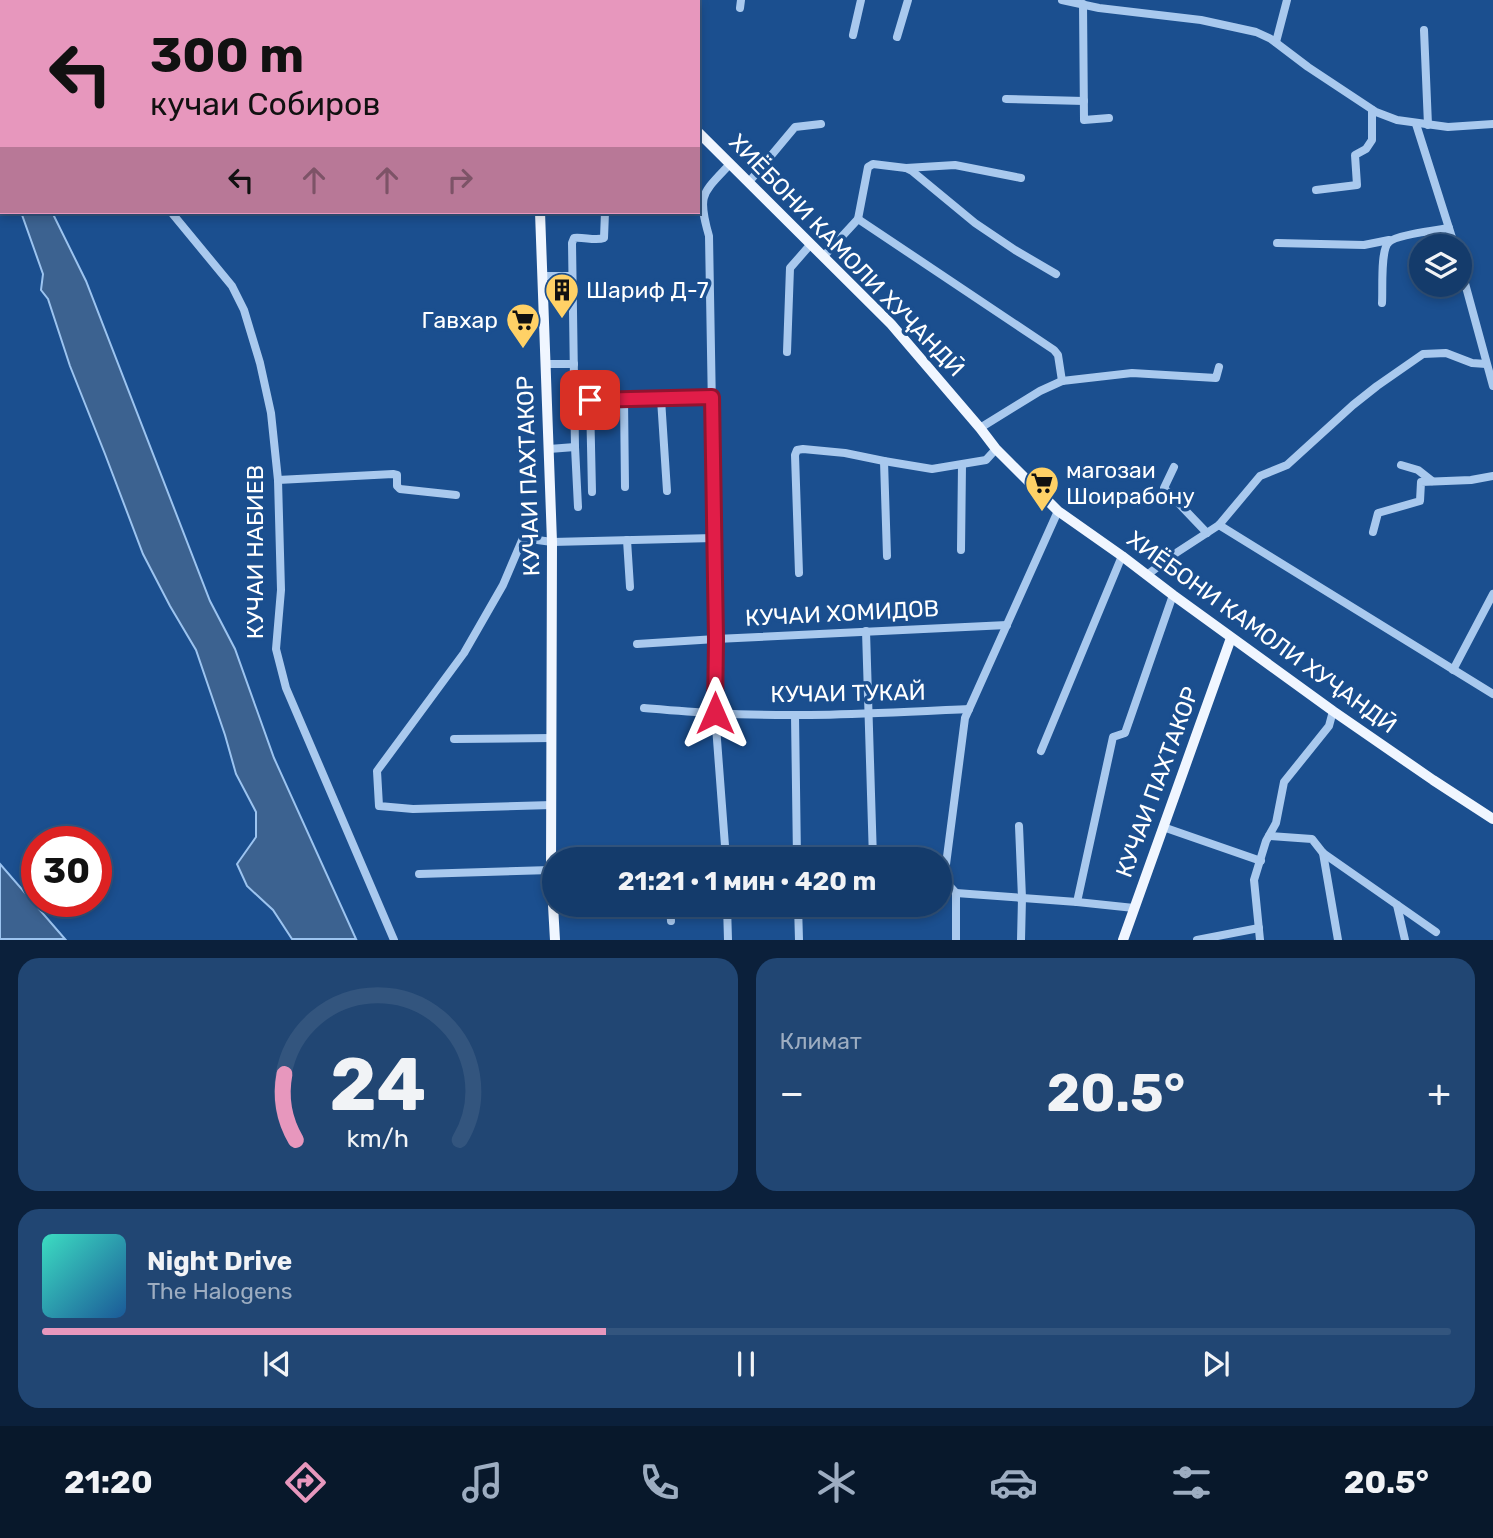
<!DOCTYPE html>
<html lang="ru">
<meta charset="utf-8">
<style>
body{margin:0;font-family:Rubik,sans-serif;background:#214673;color:#f1f3f6;height:100vh;display:flex;flex-direction:column;font-size:26px;white-space:nowrap}
*{box-sizing:border-box;margin:0}
p{font-size:23px;color:#9dadc1}
.icon{flex:none;width:38px;height:38px;fill:none;stroke:currentColor;stroke-width:2;stroke-linecap:round;stroke-linejoin:round}
.map{position:relative;height:940px;overflow:hidden}
.sheet{display:flex;flex-direction:column;gap:18px;padding:18px;background:#0b203b;flex:1}
.sheet>*{flex:none}
.guide{position:absolute;left:0px;top:0px;width:700px;height:214px;box-shadow:0 4px 10px #0003,0 0 0 2px #33557e;background:#e797bd;color:#111;overflow:hidden}
.tools{position:absolute;left:1409px;top:234px;display:grid;gap:14px}
.tools a{display:grid;place-items:center;width:63px;height:63px;border-radius:50%;background:#143b6b;box-shadow:0 4px 10px #0003,0 0 0 2px #33557e;font-size:35px}
.speed{position:absolute;left:21px;top:826px;display:flex;gap:14px;font-size:35px;font-weight:700;text-align:center}
.speed>*{display:grid;place-content:center;width:91px;height:91px;border-radius:50%;background:#143b6b;box-shadow:0 4px 10px #0003,0 0 0 2px #33557e;line-height:1}
.speed .limit{border:10px solid #d22;background:#fff;color:#111}
.pin{position:absolute;display:grid;place-items:center;width:60px;height:60px;color:#fff;margin:-30px;border-radius:14px;box-shadow:0 4px 10px #0006}
.me{position:absolute;width:77px;margin:-38px;rotate:0deg;stroke-linejoin:round;filter:drop-shadow(0 0 5px #0008)}
.turn{display:flex;align-items:center;gap:24px;height:147px;padding:0 35px;font-size:32px}
.turn .icon{width:91px;height:91px;stroke-width:2.5}
.turn b{display:block;font-size:49px;line-height:60px}
.lanes{display:flex;align-items:center;height:66px;padding:0 35px;background:#0003;justify-content:center;gap:35px;direction:ltr}
.lanes .off{opacity:.35}
.big{font-size:52px;font-weight:700;line-height:1.1}
.sheet .widget{flex:1;display:flex;flex-direction:column;justify-content:center;gap:10px;min-width:0;padding:0 24px;border-radius:21px;background:#214673}
.sheet .dial{align-items:center;gap:0}
.dial svg{height:182px;overflow:visible;fill:none;stroke:#33557e;stroke-width:7;stroke-linecap:round;text-anchor:middle}
.dial text{fill:#f1f3f6;stroke:none}
.song{display:flex;align-items:center;gap:21px}
.cover{width:84px;height:84px;border-radius:10px;background:linear-gradient(135deg,hsl(170 70% 55%),hsl(210 70% 35%))}
.played{height:7px;border-radius:4px;background:linear-gradient(90deg,#e797bd 40%,#33557e 40%)}
.keys{display:flex;justify-content:space-around;direction:ltr}
.heat{display:flex;justify-content:space-between;align-items:center;font-size:38px;direction:ltr}
.sheet .tiles{flex:1;display:grid;gap:18px;grid-template-columns:1fr 1fr}
.widget:last-child{grid-column:span 2}
.trip{position:absolute;left:542px;top:847px;width:410px;height:70px;border-radius:35px;background:#143b6b;box-shadow:0 4px 10px #0003,0 0 0 2px #33557e;font-weight:700;line-height:70px;text-align:center}
.tabs{display:flex;height:112px;justify-content:space-around;align-items:center;background:#08182b;color:#9dadc1}
.tabs .icon{width:49px;height:49px}
.tabs .on{color:#e797bd}
.tabs b{font-size:32px;color:#f1f3f6}
.map>svg:first-child{display:block}
.water{fill:#3c6290;stroke:#9cc4f0;stroke-width:2}
.lines{fill:none;stroke-linecap:round;stroke-linejoin:round}
.minor{stroke:#a9c9ee;stroke-width:8}
.major{stroke:#f0f6ff;stroke-width:10}
.route-casing{stroke:#92132f;stroke-width:18}
.route{stroke:#e11d48;stroke-width:12}
.labels{text-anchor:middle;stroke-width:7;stroke-linejoin:round;paint-order:stroke}
.street-label{font-size:23px;fill:#fff;stroke:#1b4f8f}
.poi-label{font-size:23px;fill:#fff;stroke:#1b4f8f;text-anchor:start}
</style>
<div class="map">
<svg width="1493" height="940" viewBox="0 0 1493 940">
<rect width="100%" height="100%" fill="#1b4f8f"/>
<g class="water">
<path d="M21,212H52L86,281L210,601L235,649L274,758L356,939H292L273,910L247,886L237,864L256,837V812L236,774L225,735L196,650L170,606L143,554L105,454L70,366L48,299L41,290L43,274Z"/>
<path d="M0,864L65,939H0Z"/>
</g>
<g class="lines">
<g class="minor">
<path d="M1062,0L1099,8L1201,20L1256,32L1271,39L1308,67L1376,112L1397,120L1448,127L1493,124"/>
<path d="M630,2L631,0"/>
<path d="M1083,4L1084,120L1109,118"/>
<path d="M740,8L741,0"/>
<path d="M1424,30L1428,125"/>
<path d="M853,35L861,0"/>
<path d="M897,37L908,0"/>
<path d="M1276,42L1287,0"/>
<path d="M1006,99L1084,101"/>
<path d="M1416,124L1455,247"/>
<path d="M906,168L955,165L1021,178"/>
<path d="M749,182L795,127L821,124"/>
<path d="M1316,190L1357,185L1355,155L1366,149L1372,140V110"/>
<path d="M171,212L232,286L244,310L260,363L271,413L278,480L281,590L276,649L286,688L394,940"/>
<path d="M858,219L868,167L873,164L906,168L912,171L975,223L1015,250L1056,274"/>
<path d="M1277,243L1364,245L1389,240"/>
<path d="M824,256L858,219L1054,350L1058,355L1062,381"/>
<path d="M1460,265L1493,386"/>
<path d="M542,276H572"/>
<path d="M1382,303C1383,290 1380,249 1389,242C1396,235 1437,230 1449,228"/>
<path d="M787,352L790,268L811,244"/>
<path d="M546,364H574"/>
<path d="M624,399L625,487"/>
<path d="M661,399L667,491"/>
<path d="M590,400L592,492"/>
<path d="M575,401L712,397"/>
<path d="M980,428L1040,391L1062,381L1132,373L1216,378L1219,367"/>
<path d="M549,449L575,447"/>
<path d="M884,461L887,556"/>
<path d="M1401,465L1418,470L1432,481"/>
<path d="M1174,467L1164,488L1207,533"/>
<path d="M278,480L393,474L397,475V486L400,489L456,495"/>
<path d="M578,507L575,447L572,243L574,238C584,237 596,241 604,238L605,212"/>
<path d="M1219,525L1493,694"/>
<path d="M1373,532L1378,513L1420,501L1421,482L1471,480L1493,476"/>
<path d="M627,540L630,587"/>
<path d="M961,550L962,465"/>
<path d="M799,573L795,455L797,450L803,449L845,453L884,461L932,469L986,460L996,449"/>
<path d="M1147,575L1176,553L1219,525L1260,476L1287,465L1353,405L1377,386L1423,354L1446,353L1472,363L1486,364"/>
<path d="M866,631L873,859"/>
<path d="M637,644L716,639L1007,625"/>
<path d="M1453,670L1493,594"/>
<path d="M644,708C668,710 691,712 714,713C799,718 884,713 969,709"/>
<path d="M795,715L797,859"/>
<path d="M454,739L552,738"/>
<path d="M1041,751L1122,556"/>
<path d="M552,805L413,809L379,806L377,771L464,653L503,585L523,538L552,542L714,538"/>
<path d="M1019,826L1022,898L1021,940"/>
<path d="M1163,827L1261,861"/>
<path d="M1269,836L1312,839L1323,853L1436,932"/>
<path d="M1323,853L1338,940"/>
<path d="M726,859L715,713L716,639L709,236C697,194 702,194 730,164"/>
<path d="M419,874L551,870"/>
<path d="M956,893L1077,902L1134,908"/>
<path d="M1077,902L1113,737L1125,733L1173,595"/>
<path d="M670,905L671,921"/>
<path d="M727,905L728,940"/>
<path d="M798,905L799,940"/>
<path d="M1397,905L1405,940"/>
<path d="M956,940V893L944,880L965,718L1058,511"/>
<path d="M1197,940L1259,928"/>
<path d="M1260,940L1254,880L1266,841L1276,823L1284,782L1329,726L1333,711"/>
</g>
<g class="major">
<path d="M534,0V2"/>
<path d="M561,0L563,2"/>
<path d="M0,6L2,8"/>
<path d="M698,132L891,324L980,428L996,449L1058,511L1122,556L1173,595L1333,711L1433,780L1493,819"/>
<path d="M540,212L552,542L551,870L555,940"/>
<path d="M1123,940L1231,638"/>
</g>
</g>
<g class="lines">
<g class="route-casing">
<path id="route" d="M590,400L712,397L716,639L715,713"/>
</g>
<use href="#route" class="route"/>
</g>
<defs>
<g id="building-pin" transform="scale(1.75)"><path d="M0 17L-7.5 6A9.5 9.5 0 1 1 7.5 6Z" fill="#ffd166" stroke="#1b4f8f"/><path d="M-4-6H4V6H1V3H-1V6H-4ZM-2.5-4.3h1.7v1.8h-1.7ZM.8-4.3h1.7v1.8H.8ZM-2.5-1h1.7V.8h-1.7ZM.8-1h1.7V.8H.8Z" fill="#111"/></g>
<g id="supermarket-pin" transform="scale(1.75)"><path d="M0 17L-7.5 6A9.5 9.5 0 1 1 7.5 6Z" fill="#ffd166" stroke="#1b4f8f"/><path d="M-6-5.5h2.5l.6 2H6L4.5 2H-2.5L-4.4-4H-6ZM-1.5 3.2a1.3 1.3 0 1 0 .1 0ZM3 3.2a1.3 1.3 0 1 0 .1 0Z" fill="#111"/></g>
</defs>
<g fill-rule="evenodd">
<use href="#building-pin" x="562" y="290"/>
<use href="#supermarket-pin" x="523" y="320"/>
<use href="#supermarket-pin" x="1042" y="483"/>
</g>
<g class="labels">
<g class="street-label">
<text transform="translate(847 255) rotate(46)" y="8">ХИЁБОНИ КАМОЛИ ХУҶАНДӢ</text>
<text transform="translate(528 476) rotate(-92)" y="8">КУЧАИ ПАХТАКОР</text>
<text transform="translate(255 552) rotate(-90)" y="8">КУЧАИ НАБИЕВ</text>
<text transform="translate(842 613) rotate(-3)" y="8">КУЧАИ ХОМИДОВ</text>
<text transform="translate(1262 632) rotate(36)" y="8">ХИЁБОНИ КАМОЛИ ХУҶАНДӢ</text>
<text transform="translate(848 693) rotate(-1)" y="8">КУЧАИ ТУКАЙ</text>
<text transform="translate(1157 782) rotate(-70)" y="8">КУЧАИ ПАХТАКОР</text>
</g>
<g class="poi-label">
<text x="586" y="298">Шариф Д-7</text>
<text x="498" y="328" text-anchor="end">Гавхар</text>
<text x="1066" y="478">магозаи<tspan x="1066" dy="26">Шоирабону</tspan></text>
</g>
</g>
</svg>
<div class="tools">
<a><svg class="icon" aria-label="layers" viewBox="0 0 24 24"><path d="M12 4l9 5-9 5-9-5zM3 14l9 5 9-5"/></svg></a>
</div>
<div class="speed"><div class="limit">30</div></div>
<div class="pin" style="left:590px;top:400px;background:#d93025"><svg class="icon" aria-label="arrive" viewBox="0 0 24 24"><path d="M6 21V4h12l-3 4 3 4H6"/></svg></div>
<svg class="me" style="left:715px;top:713px" viewBox="-20 -20 40 40"><path d="M0-17L14 15 0 8-14 15z" fill="#e11d48" stroke="#fff" stroke-width="4"/></svg>
<div class="trip">21:21 · 1 мин · 420 m</div>
<div class="guide">
<div class="turn"><svg class="icon" aria-label="left" viewBox="0 0 24 24"><path d="M17 20v-9H6M10 6l-5 5 5 5"/></svg><div><b>300 m</b>кучаи Собиров</div></div>
<div class="lanes"><svg class="icon" aria-label="left" viewBox="0 0 24 24"><path d="M17 20v-9H6M10 6l-5 5 5 5"/></svg><svg class="icon off" aria-label="ahead" viewBox="0 0 24 24"><path d="M12 20V5M6 11l6-6 6 6"/></svg><svg class="icon off" aria-label="ahead" viewBox="0 0 24 24"><path d="M12 20V5M6 11l6-6 6 6"/></svg><svg class="icon off" aria-label="right" viewBox="0 0 24 24"><path d="M7 20v-9h11M14 6l5 5-5 5"/></svg></div>
</div>
</div>
<section class="sheet">
<div class="tiles">
<div class="widget dial"><svg viewBox="0 0 100 80">
<path d="M14 69A42 42 0 1 1 86 69"/>
<path d="M14 69A42 42 0 0 1 9 40" stroke="#e797bd"/>
<text x="50" y="56" font-size="32" font-weight="700">24</text>
<text x="50" y="72" font-size="11">km/h</text>
</svg></div>
<div class="widget"><p>Климат</p>
<div class="heat"><a>−</a><b class="big">20.5°</b><a>+</a></div>
</div>
<div class="widget">
<div class="song"><i class="cover"></i><div><b>Night Drive</b><p>The Halogens</p></div></div>
<div class="played"></div>
<div class="keys"><svg class="icon" aria-label="previous" viewBox="0 0 24 24"><path d="M18 5L8 12l10 7zM5 5v14"/></svg><svg class="icon" aria-label="pause" viewBox="0 0 24 24"><path d="M8 5v14M16 5v14"/></svg><svg class="icon" aria-label="next" viewBox="0 0 24 24"><path d="M6 5l10 7-10 7zM19 5v14"/></svg></div>
</div>
</div>
</section>
<nav class="tabs">
<b>21:20</b>
<svg class="icon on" aria-label="directions" viewBox="0 0 24 24"><path d="M12 3l9 9-9 9-9-9zM9 14v-3h6M13 9l2 2-2 2"/></svg>
<svg class="icon" aria-label="music" viewBox="0 0 24 24"><path d="M9 18V5l10-2v13"/><circle cx="6" cy="18" r="3"/><circle cx="16" cy="16" r="3"/></svg>
<svg class="icon" aria-label="phone" viewBox="0 0 24 24"><path d="M5 4h4l2 5-3 2q2 4 5 5l2-3 5 2v4C11 20 4 13 5 4z"/></svg>
<svg class="icon" aria-label="climate" viewBox="0 0 24 24"><path d="M12 3v18M4 7l16 10M4 17L20 7"/></svg>
<svg class="icon" aria-label="car" viewBox="0 0 24 24"><path d="M5 17H2v-5l4-1 3-4h7l3 4 3 1v5h-3M9 17h6M6 11h13"/><circle cx="7" cy="17" r="2"/><circle cx="17" cy="17" r="2"/></svg>
<svg class="icon" aria-label="filters" viewBox="0 0 24 24"><path d="M4 7h16M4 17h16"/><circle cx="9" cy="7" r="2"/><circle cx="15" cy="17" r="2"/></svg>
<b>20.5°</b>
</nav>
